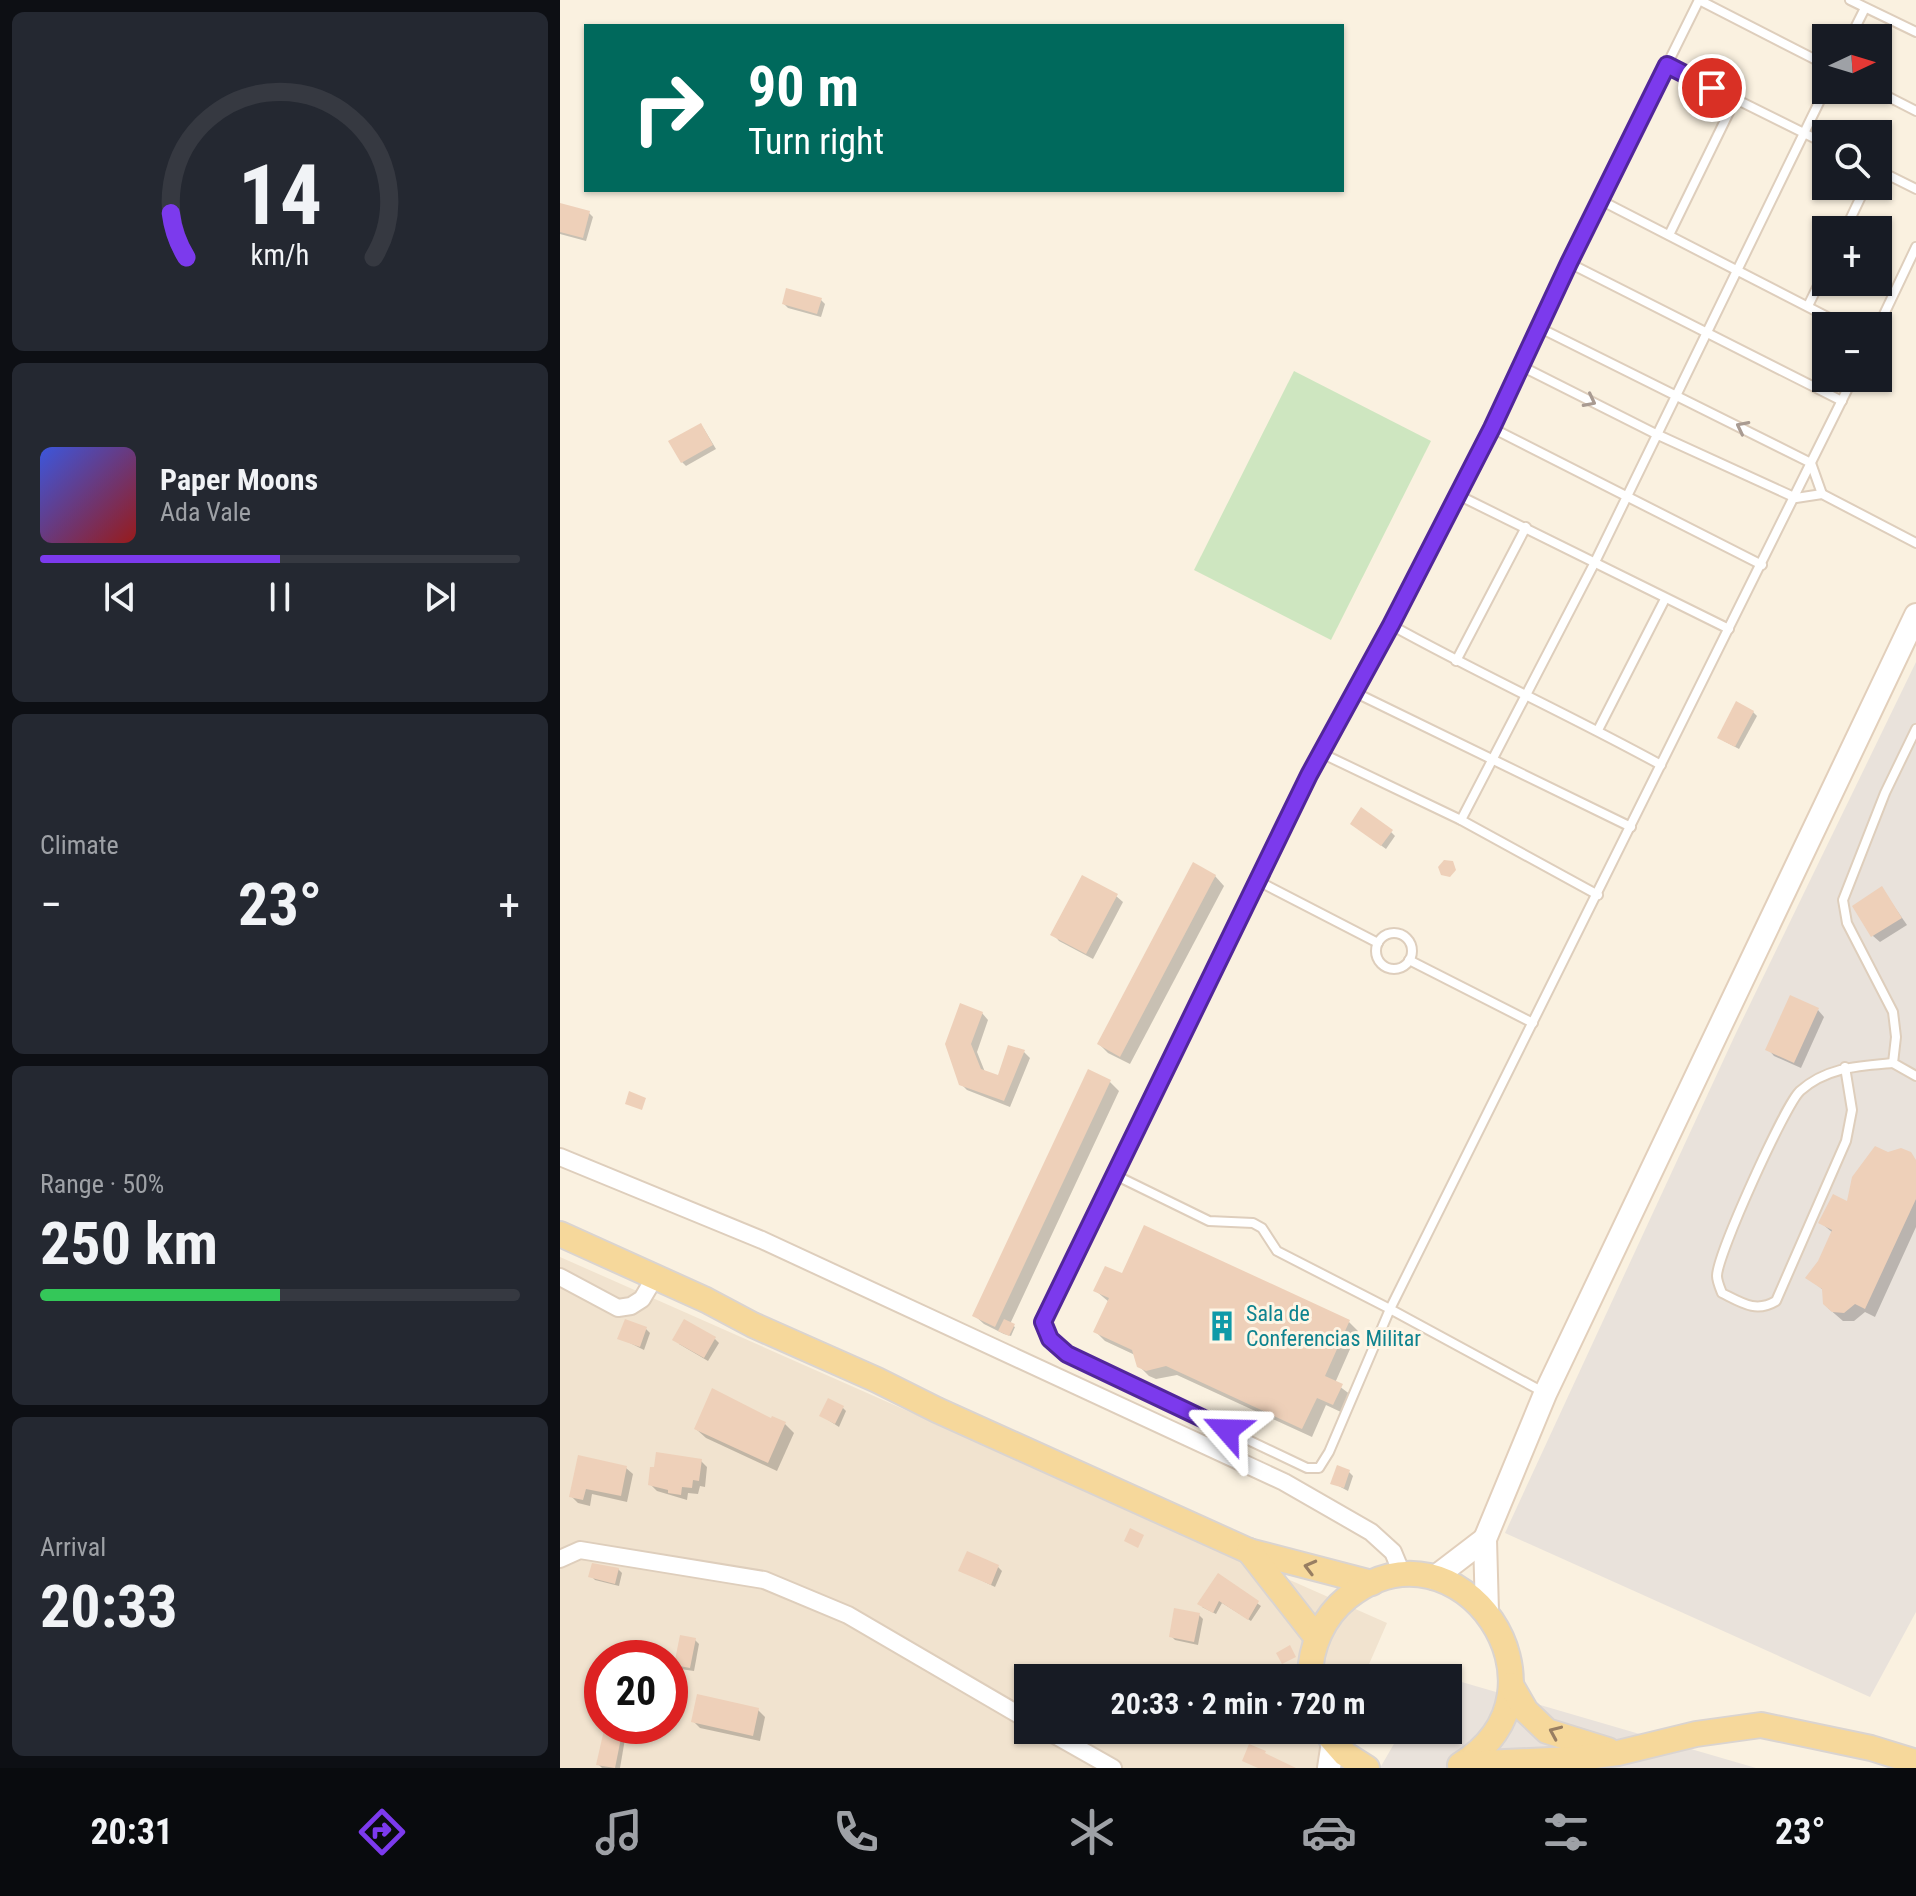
<!DOCTYPE html>
<meta charset="utf-8">
<style>
body{margin:0;font-family:"Roboto Condensed",sans-serif;background:#242831;color:#f1f3f6;height:100vh;display:flex;flex-direction:column;font-size:30px;white-space:nowrap}
*{box-sizing:border-box;margin:0}
p{font-size:26px;color:#9ea1a6}
.icon{flex:none;width:44px;height:44px;fill:none;stroke:currentColor;stroke-width:2;stroke-linecap:round;stroke-linejoin:round}
.map{position:relative;flex:1;overflow:hidden}
.drawer{display:flex;flex-direction:column;gap:12px;padding:12px;background:#0d0f14;width:560px}
.drawer>*{flex:none}
.banner{position:absolute;left:24px;top:24px;width:760px;height:168px;border-radius:0px;box-shadow:0 2px 6px #0004;background:#00695c;color:#fff;overflow:hidden}
.needle{width:52px;rotate:86deg}
.tools{position:absolute;left:1252px;top:24px;display:grid;gap:16px}
.tools a{display:grid;place-items:center;width:80px;height:80px;border-radius:0px;background:#171b24;box-shadow:0 2px 6px #0004;font-size:40px}
.speed{position:absolute;left:24px;top:1640px;display:flex;gap:16px;font-size:40px;font-weight:700;text-align:center}
.speed>*{display:grid;place-content:center;width:104px;height:104px;border-radius:50%;background:#171b24;box-shadow:0 2px 6px #0004;line-height:1}
.speed .limit{border:12px solid #d22;background:#fff;color:#111}
.pin{position:absolute;display:grid;place-items:center;width:68px;height:68px;color:#fff;margin:-34px;border:4px solid #fff;border-radius:50%;box-shadow:0 2px 8px #0007}
.me{position:absolute;width:88px;margin:-44px;rotate:295deg;stroke-linejoin:round;filter:drop-shadow(0 0 6px #0008)}
.turn{display:flex;align-items:center;gap:28px;height:168px;padding:0 32px;font-size:36px}
.turn .icon{width:104px;height:104px;stroke-width:2.5}
.turn b{display:block;font-size:56px;line-height:68px}
.big{font-size:60px;font-weight:700;line-height:1.1}
.drawer .card{flex:1;display:flex;flex-direction:column;justify-content:center;gap:12px;min-width:0;padding:0 28px;border-radius:12px;background:#242831}
.drawer .dial{align-items:center;gap:0}
.dial svg{height:208px;overflow:visible;fill:none;stroke:#363941;stroke-width:7;stroke-linecap:round;text-anchor:middle}
.dial text{fill:#f1f3f6;stroke:none}
.song{display:flex;align-items:center;gap:24px}
.cover{width:96px;height:96px;border-radius:12px;background:linear-gradient(135deg,hsl(230 70% 55%),hsl(0 70% 35%))}
.played{height:8px;border-radius:4px;background:linear-gradient(90deg,#7c3aed 50%,#363941 50%)}
.keys{display:flex;justify-content:space-around;direction:ltr}
.heat{display:flex;justify-content:space-between;align-items:center;font-size:44px;direction:ltr}
.charge{height:12px;border-radius:6px;background:linear-gradient(90deg,#34c759 50%,#363941 0)}
.trip{position:absolute;left:454px;top:1664px;width:448px;height:80px;border-radius:0px;background:#171b24;box-shadow:0 2px 6px #0004;font-weight:700;line-height:80px;text-align:center}
.tab-bar{display:flex;height:128px;justify-content:space-around;align-items:center;background:#090b0e;color:#9ea1a6}
.tab-bar .icon{width:56px;height:56px}
.tab-bar .on{color:#7c3aed}
.tab-bar b{font-size:36px;color:#f1f3f6}
main{display:flex;flex:1;min-height:0}
.map>svg:first-child{display:block}
.residential{fill:#f1e3cf;fill-rule:evenodd}
.industrial{fill:#e9e2db}
.green{fill:#cee6c0}
.shadow{fill:#0003}
.building{fill:#eed0b9}
.lines{fill:none;stroke-linecap:round;stroke-linejoin:round}
.lane-casing{stroke:#decebc;stroke-width:12}
.street-casing{stroke:#decebc;stroke-width:20}
.secondary-casing{stroke:#e2cfbb;stroke-width:26}
.primary-casing{stroke:#dad4d0;stroke-width:28}
.lane{stroke:#fff;stroke-width:8}
.street{stroke:#fff;stroke-width:16}
.secondary{stroke:#fff;stroke-width:22}
.primary{stroke:#f6d89b;stroke-width:24}
.oneway{stroke:#a99b92}
.oneway2{stroke:#987e62}
.route-casing{stroke:#51269a;stroke-width:20}
.route{stroke:#7c3aed;stroke-width:14}
.labels{text-anchor:middle;stroke-width:6;stroke-linejoin:round;paint-order:stroke}
.culture-label{font-size:22px;fill:#0d838f;stroke:#fef5e5;text-anchor:start}
</style>
<main>
<section class="drawer">
<div class="card dial"><svg viewBox="0 0 100 80">
<path d="M14 69A42 42 0 1 1 86 69"/>
<path d="M14 69A42 42 0 0 1 8 52" stroke="#7c3aed"/>
<text x="50" y="56" font-size="32" font-weight="700">14</text>
<text x="50" y="72" font-size="11">km/h</text>
</svg></div>
<div class="card">
<div class="song"><i class="cover"></i><div><b>Paper Moons</b><p>Ada Vale</p></div></div>
<div class="played"></div>
<div class="keys"><svg class="icon" aria-label="previous" viewBox="0 0 24 24"><path d="M18 5L8 12l10 7zM5 5v14"/></svg><svg class="icon" aria-label="pause" viewBox="0 0 24 24"><path d="M8 5v14M16 5v14"/></svg><svg class="icon" aria-label="next" viewBox="0 0 24 24"><path d="M6 5l10 7-10 7zM19 5v14"/></svg></div>
</div>
<div class="card"><p>Climate</p>
<div class="heat"><a>−</a><b class="big">23°</b><a>+</a></div>
</div>
<div class="card"><p>Range · 50%</p><b class="big">250 km</b><div class="charge"></div></div>
<div class="card"><p>Arrival</p><b class="big">20:33</b></div>
</section>
<div class="map">
<svg width="1356" height="1768" viewBox="0 0 1356 1768">
<rect width="100%" height="100%" fill="#faf1e0"/>
<path class="residential" d="M0,1257L827,1623L803,1678H468V1730H781L764,1768H0ZM42,1658H110V1726H42Z"/>
<g class="industrial">
<path d="M1356,662V1612L1310,1697L945,1533L1176,1033Z"/>
<path d="M888,1678L1196,1768H820L842,1730H888Z"/>
</g>
<path class="green" d="M734,371L871,441L771,640L634,570Z"/>
<g class="shadow">
<path d="M0,213H29L33,217L26,241L0,234Z"/>
<path d="M261,300L265,304L261,317L228,308L224,304Z"/>
<path d="M144,429L156,449L126,466L122,462Z"/>
<path d="M1193,712L1197,716L1179,749L1164,741Z"/>
<path d="M796,827L831,832L835,836L826,849Z"/>
<path d="M655,876L664,886L570,1064L548,1053L539,1044Z"/>
<path d="M1322,889L1347,925L1320,942L1313,936Z"/>
<path d="M556,896L563,902L533,959L499,941L493,934Z"/>
<path d="M1258,1010L1264,1017L1241,1068L1214,1056L1208,1049Z"/>
<path d="M422,1013L428,1020L417,1052L425,1072L440,1077L464,1052L470,1058L450,1107L407,1090L400,1083L387,1044Z"/>
<path d="M549,1081L559,1091L450,1324L455,1327L451,1336L444,1334L424,1324L414,1315Z"/>
<path d="M1356,1161V1227L1315,1317L1305,1312L1294,1321H1283L1268,1308L1264,1291L1248,1277L1260,1262L1273,1233L1260,1222Z"/>
<path d="M563,1276L789,1322L798,1331L775,1383L791,1395L783,1413L766,1405L752,1437L617,1375L596,1379L589,1376L579,1366L575,1355L545,1341L536,1332L549,1302L536,1291Z"/>
<path d="M86,1329L90,1333L84,1350L60,1338Z"/>
<path d="M155,1339L159,1343L148,1361L119,1344Z"/>
<path d="M282,1407L286,1411L279,1427L262,1416Z"/>
<path d="M225,1424L234,1433L217,1471L146,1438L136,1429Z"/>
<path d="M141,1461L147,1467L145,1487L140,1486L138,1494L128,1493L127,1500L97,1491L90,1484Z"/>
<path d="M66,1468L73,1474L67,1502L32,1494L30,1506L18,1503L11,1496Z"/>
<path d="M789,1472L793,1476L788,1491L773,1483Z"/>
<path d="M438,1567L442,1571L435,1587L400,1570Z"/>
<path d="M58,1569L62,1573L59,1586L35,1580L31,1576Z"/>
<path d="M658,1576L701,1606L691,1621L662,1603L656,1614L642,1607Z"/>
<path d="M639,1615L643,1619L638,1645L615,1640L611,1636Z"/>
<path d="M135,1640L139,1644L134,1671L120,1669L116,1665Z"/>
<path d="M198,1710L205,1717L200,1741L140,1728L133,1721Z"/>
<path d="M61,1735L65,1739L60,1768H42L39,1765Z"/>
</g>
<g class="building">
<path d="M0,203L30,211L23,238L0,232Z"/>
<path d="M226,288L262,298L257,314L222,304Z"/>
<path d="M141,423L153,445L121,463L108,441Z"/>
<path d="M1176,701L1194,711L1175,747L1157,738Z"/>
<path d="M801,807L833,830L821,846L790,824Z"/>
<path d="M884,860L893,861L896,870L890,877L881,875L878,867Z"/>
<path d="M633,862L656,875L560,1057L537,1044Z"/>
<path d="M522,875L558,894L526,954L490,935Z"/>
<path d="M1322,886L1342,918L1311,937L1292,906Z"/>
<path d="M1230,995L1259,1008L1234,1063L1205,1050Z"/>
<path d="M400,1003L423,1012L411,1044L421,1069L438,1075L448,1045L465,1050L444,1101L399,1085L385,1044Z"/>
<path d="M528,1069L551,1080L435,1327L412,1316Z"/>
<path d="M69,1091L86,1098L82,1110L65,1104Z"/>
<path d="M1315,1146L1328,1152L1341,1148L1351,1152L1356,1160V1199L1305,1309L1295,1304L1284,1313L1272,1312L1263,1304L1262,1289L1245,1278L1258,1261L1272,1230L1258,1223L1273,1194L1287,1201L1292,1177Z"/>
<path d="M584,1225L790,1320L765,1376L783,1384L773,1405L757,1398L742,1429L606,1366L586,1371L577,1367L572,1350L533,1332L549,1298L533,1291L545,1266L562,1273Z"/>
<path d="M65,1319L87,1327L80,1347L57,1339Z"/>
<path d="M124,1319L156,1337L144,1358L112,1340Z"/>
<path d="M444,1319L455,1324L449,1336L438,1331Z"/>
<path d="M152,1388L211,1418L212,1416L226,1422L208,1463L134,1429Z"/>
<path d="M268,1398L284,1406L275,1424L259,1416Z"/>
<path d="M96,1452L142,1459L139,1481L133,1480L132,1488L122,1487L121,1495L108,1493V1490L88,1485L90,1467H94Z"/>
<path d="M18,1455L67,1466L61,1496L26,1489L23,1500L9,1497Z"/>
<path d="M777,1465L790,1470L784,1488L770,1484Z"/>
<path d="M570,1528L584,1535L578,1548L564,1541Z"/>
<path d="M407,1551L439,1565L431,1585L398,1571Z"/>
<path d="M32,1563L59,1568L55,1584L28,1577Z"/>
<path d="M658,1573L699,1601L688,1620L659,1601L653,1613L637,1604Z"/>
<path d="M614,1608L640,1613L634,1642L609,1637Z"/>
<path d="M120,1635L136,1638L130,1668L114,1665Z"/>
<path d="M730,1645L736,1657L722,1664L716,1653Z"/>
<path d="M137,1694L199,1708L193,1736L131,1722Z"/>
<path d="M44,1730L62,1733L55,1768L36,1765Z"/>
<path d="M689,1744L706,1751L705,1753L736,1768H698L682,1761Z"/>
</g>
<g class="lines">
<g class="lane-casing">
<g id="lane">
<path d="M1139,0L1009,263L932,428L831,625L749,775L483,1322L490,1339L507,1354L747,1468H759L769,1452L830,1309L1293,378"/>
<path d="M1139,0L1266,65"/>
<path d="M1290,0L1356,32"/>
<path d="M1290,38L1305,8"/>
<path d="M1107,65L1266,144"/>
<path d="M1315,90L1356,111"/>
<path d="M1318,170L1356,189"/>
<path d="M1042,201L1285,326"/>
<path d="M1285,230L1306,186"/>
<path d="M1109,235L1175,100"/>
<path d="M1009,263L1282,401"/>
<path d="M1248,306L1266,269"/>
<path d="M1318,327L1356,247"/>
<path d="M980,328L1251,463L1262,494"/>
<path d="M961,366L1096,434L1236,498L1262,494L1356,543"/>
<path d="M932,428L1202,565"/>
<path d="M898,495L1169,629"/>
<path d="M831,625C919,674 1012,716 1101,765"/>
<path d="M896,661L966,527"/>
<path d="M792,691L1071,827"/>
<path d="M1356,729L1325,793L1283,900L1287,923L1333,1012L1336,1037L1333,1063L1356,1076"/>
<path d="M1038,730L1105,599"/>
<path d="M761,753L901,820L1038,895"/>
<path d="M901,820L1035,562L1266,88"/>
<path d="M698,881L818,943"/>
<circle cx="834" cy="951" r="18"/>
<path d="M849,960L973,1023"/>
<path d="M1285,1067L1292,1110L1286,1141L1216,1301C1196,1313 1182,1303 1162,1293C1160,1288 1157,1281 1157,1276C1157,1255 1225,1105 1240,1091C1267,1067 1299,1066 1333,1063"/>
<path d="M555,1175L649,1221L693,1223L702,1228L717,1251L830,1309L985,1393"/>
</g>
</g>
<g class="street-casing">
<g id="street">
<path d="M0,1157L202,1240L724,1482L811,1532L833,1552L843,1576"/>
<path d="M0,1277L58,1308L71,1306L82,1299L95,1277"/>
<path d="M0,1559L20,1550L204,1580L288,1615L468,1720"/>
<path d="M486,1730L553,1768"/>
</g>
</g>
<g class="secondary-casing">
<g id="secondary">
<path d="M874,1578L925,1539"/>
<path d="M927,1612L925,1539L985,1394L1356,615"/>
<path d="M769,1768L773,1742"/>
</g>
</g>
<g class="primary-casing">
<g id="primary">
<path d="M0,1234L146,1300L193,1325L317,1380L377,1410L689,1551L812,1583"/>
<path d="M689,1551L757,1638"/>
<path d="M750,1678C750,1647 763,1617 788,1597C898,1510 1023,1690 900,1765"/>
<path d="M951,1685L966,1711L987,1731L1048,1750"/>
<path d="M764,1730L785,1754L807,1768"/>
<path d="M903,1764L1012,1759L1058,1753L1136,1734L1201,1725L1311,1748L1356,1762"/>
</g>
</g>
<use href="#lane" class="lane"/>
<use href="#street" class="street"/>
<use href="#secondary" class="secondary"/>
<use href="#primary" class="primary"/>
</g>
<defs><path id="oneway-chevron" d="M-2-3.5L2.5 0L-2 3.5" fill="none" stroke-width="1.6" stroke-linecap="round" stroke-linejoin="round" transform="scale(2)"/></defs>
<g class="oneway">
<use href="#oneway-chevron" transform="translate(1030 401) rotate(27)"/>
<use href="#oneway-chevron" transform="translate(1182 427) rotate(-153)"/>
</g>
<g class="oneway2">
<use href="#oneway-chevron" transform="translate(750 1567) rotate(-165)"/>
<use href="#oneway-chevron" transform="translate(995 1732) rotate(-156)"/>
</g>
<g class="lines">
<g class="route-casing">
<path id="route" d="M667,1430L507,1354L490,1339L483,1322L749,775L831,625L932,428L1009,263L1107,65L1152,88"/>
</g>
<use href="#route" class="route"/>
</g>
<defs>
<g id="building-bare" transform="scale(2.4)"><path d="M-4-6H4V6H1V3H-1V6H-4ZM-2.5-4.3h1.7v1.8h-1.7ZM.8-4.3h1.7v1.8H.8ZM-2.5-1h1.7V.8h-1.7ZM.8-1h1.7V.8H.8Z" fill="#0f9aa8" stroke="#fef5e5" stroke-width="2.5" paint-order="stroke"/></g>
</defs>
<g fill-rule="evenodd">
<use href="#building-bare" x="662" y="1326"/>
</g>
<g class="labels">
<g class="culture-label">
<text x="686" y="1321">Sala de<tspan x="686" dy="25">Conferencias Militar</tspan></text>
</g>
</g>
</svg>
<div class="tools">
<a><svg class="needle" viewBox="-14 -14 28 28"><path d="M0-13l5 13h-10z" fill="#e53935"/><path d="M0 13l5-13h-10z" fill="#9ea1a6"/></svg></a>
<a><svg class="icon" aria-label="search" viewBox="0 0 24 24"><circle cx="10" cy="10" r="6"/><path d="M15 15l6 6"/></svg></a>
<a>+</a>
<a>−</a>
</div>
<div class="speed"><div class="limit">20</div></div>
<div class="pin" style="left:1152px;top:88px;background:#d93025"><svg class="icon" aria-label="arrive" viewBox="0 0 24 24"><path d="M6 21V4h12l-3 4 3 4H6"/></svg></div>
<svg class="me" style="left:667px;top:1430px" viewBox="-20 -20 40 40"><path d="M0-17L14 15 0 8-14 15z" fill="#7c3aed" stroke="#fff" stroke-width="4"/></svg>
<div class="trip">20:33 · 2 min · 720 m</div>
<div class="banner">
<div class="turn"><svg class="icon" aria-label="right" viewBox="0 0 24 24"><path d="M7 20v-9h11M14 6l5 5-5 5"/></svg><div><b>90 m</b>Turn right</div></div>
</div>
</div>
</main>
<nav class="tab-bar">
<b>20:31</b>
<svg class="icon on" aria-label="directions" viewBox="0 0 24 24"><path d="M12 3l9 9-9 9-9-9zM9 14v-3h6M13 9l2 2-2 2"/></svg>
<svg class="icon" aria-label="music" viewBox="0 0 24 24"><path d="M9 18V5l10-2v13"/><circle cx="6" cy="18" r="3"/><circle cx="16" cy="16" r="3"/></svg>
<svg class="icon" aria-label="phone" viewBox="0 0 24 24"><path d="M5 4h4l2 5-3 2q2 4 5 5l2-3 5 2v4C11 20 4 13 5 4z"/></svg>
<svg class="icon" aria-label="climate" viewBox="0 0 24 24"><path d="M12 3v18M4 7l16 10M4 17L20 7"/></svg>
<svg class="icon" aria-label="car" viewBox="0 0 24 24"><path d="M5 17H2v-5l4-1 3-4h7l3 4 3 1v5h-3M9 17h6M6 11h13"/><circle cx="7" cy="17" r="2"/><circle cx="17" cy="17" r="2"/></svg>
<svg class="icon" aria-label="filters" viewBox="0 0 24 24"><path d="M4 7h16M4 17h16"/><circle cx="9" cy="7" r="2"/><circle cx="15" cy="17" r="2"/></svg>
<b>23°</b>
</nav>
